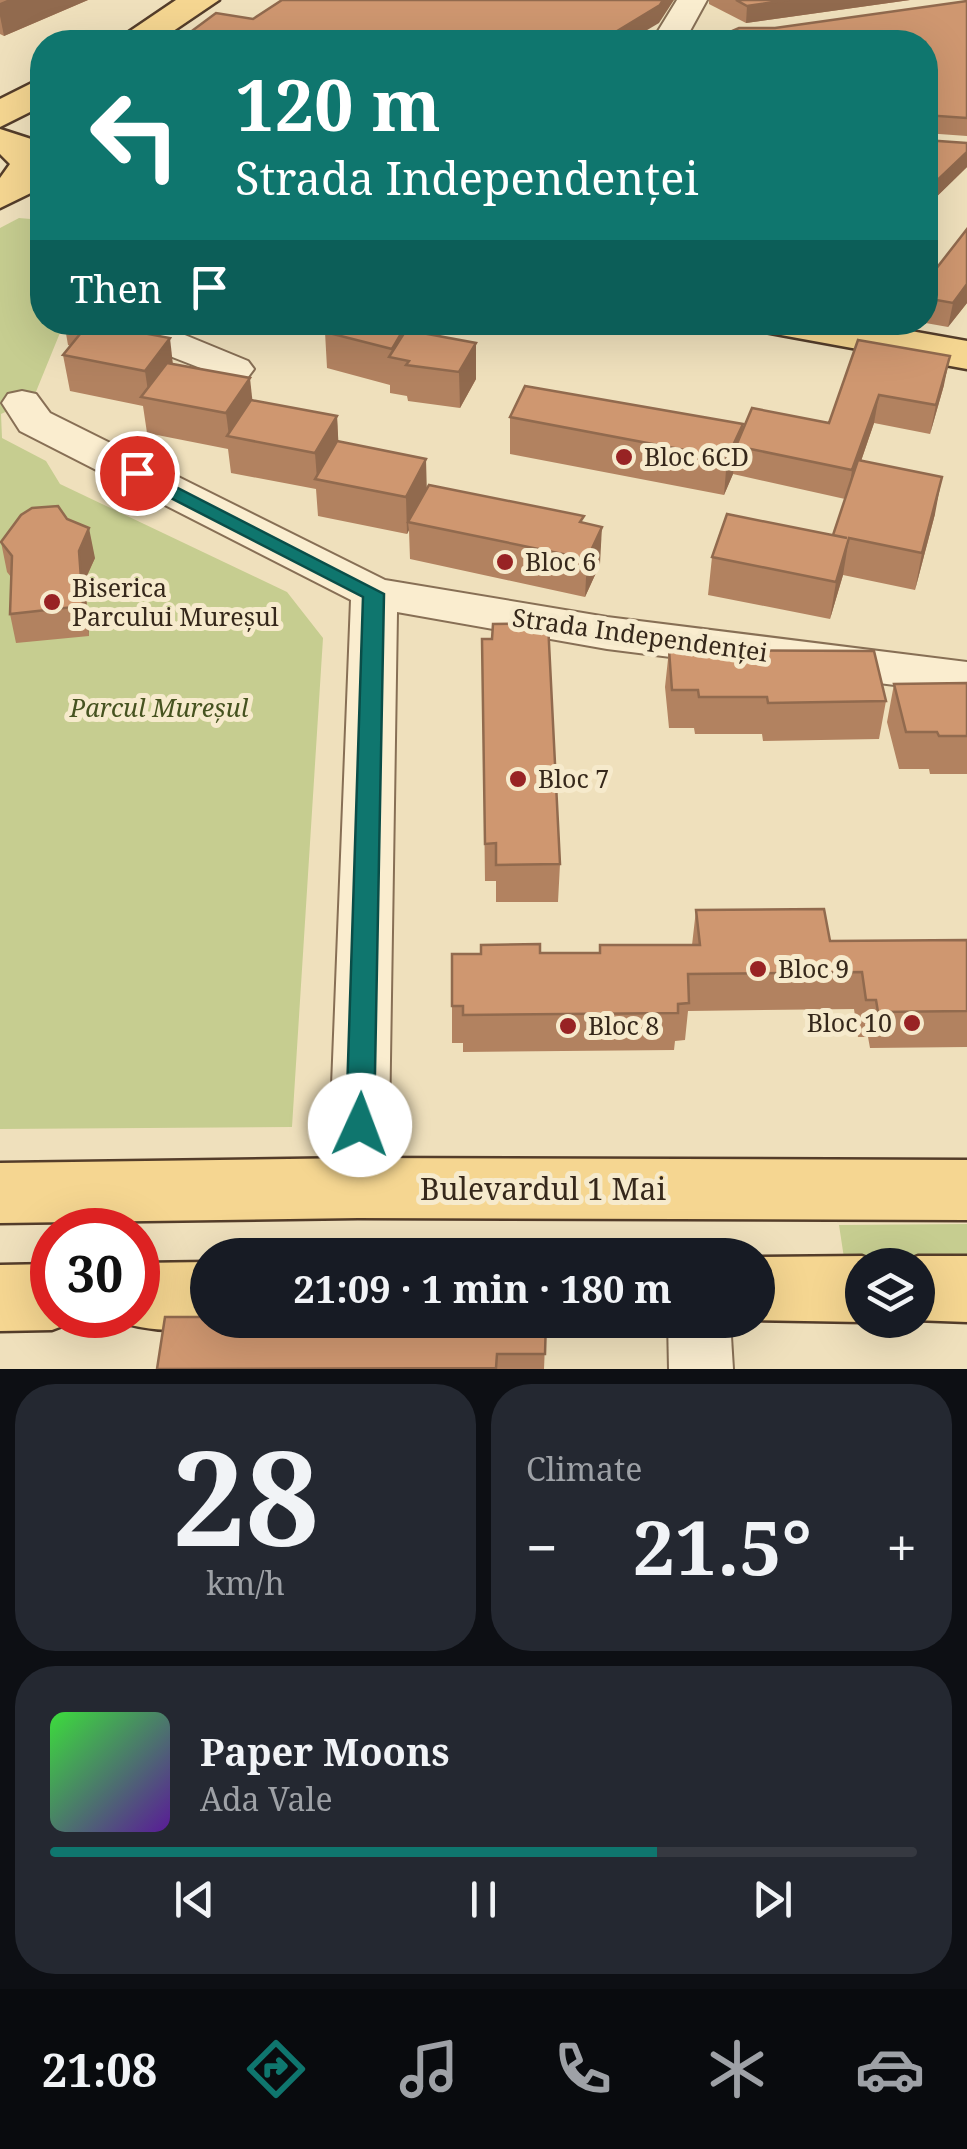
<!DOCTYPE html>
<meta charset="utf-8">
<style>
body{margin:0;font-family:"Noto Serif",serif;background:#242831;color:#f1f3f6;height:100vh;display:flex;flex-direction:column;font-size:38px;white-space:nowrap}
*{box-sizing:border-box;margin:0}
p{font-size:32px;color:#9ea1a6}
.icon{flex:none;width:55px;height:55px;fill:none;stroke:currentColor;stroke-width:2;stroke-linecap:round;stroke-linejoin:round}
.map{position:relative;height:1369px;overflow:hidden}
.drawer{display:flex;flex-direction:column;gap:15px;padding:15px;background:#0d0f14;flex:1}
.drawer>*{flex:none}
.banner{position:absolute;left:30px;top:30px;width:908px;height:305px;border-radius:40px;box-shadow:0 10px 40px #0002;background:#0f766e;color:#fff;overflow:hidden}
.buttons{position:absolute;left:845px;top:1248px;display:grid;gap:20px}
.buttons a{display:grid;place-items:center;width:90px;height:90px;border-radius:50%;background:#171b24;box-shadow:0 10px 40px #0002;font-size:50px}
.speed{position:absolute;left:30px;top:1208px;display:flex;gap:20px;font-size:50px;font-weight:700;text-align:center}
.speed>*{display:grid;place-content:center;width:130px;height:130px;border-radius:50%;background:#171b24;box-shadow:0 10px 40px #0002;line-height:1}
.speed .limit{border:15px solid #d22;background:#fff;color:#111}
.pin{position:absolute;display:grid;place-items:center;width:85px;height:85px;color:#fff;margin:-42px;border:5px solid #fff;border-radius:50%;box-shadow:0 2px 10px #0007}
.me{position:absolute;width:110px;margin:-55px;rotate:2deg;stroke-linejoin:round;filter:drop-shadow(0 0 8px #0008)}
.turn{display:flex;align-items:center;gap:35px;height:210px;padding:0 40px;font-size:45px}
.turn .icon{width:130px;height:130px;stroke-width:2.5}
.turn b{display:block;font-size:70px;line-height:85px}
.then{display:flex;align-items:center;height:95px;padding:0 40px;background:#0003;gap:20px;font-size:38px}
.big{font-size:75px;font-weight:700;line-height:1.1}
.drawer .widget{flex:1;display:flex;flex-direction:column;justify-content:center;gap:15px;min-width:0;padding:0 35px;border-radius:40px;background:#242831}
.drawer .dial{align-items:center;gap:0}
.dial b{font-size:130px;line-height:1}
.song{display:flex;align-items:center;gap:30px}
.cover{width:120px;height:120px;border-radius:15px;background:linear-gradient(135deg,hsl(120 70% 55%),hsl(270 70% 35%))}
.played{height:10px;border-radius:5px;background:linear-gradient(90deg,#0f766e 70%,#363941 70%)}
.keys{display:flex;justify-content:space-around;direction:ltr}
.heat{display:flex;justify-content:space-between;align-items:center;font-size:55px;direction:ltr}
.drawer .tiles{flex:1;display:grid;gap:15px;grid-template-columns:1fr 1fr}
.widget:last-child{grid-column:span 2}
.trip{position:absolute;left:190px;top:1238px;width:585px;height:100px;border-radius:50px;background:#171b24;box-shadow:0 10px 40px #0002;font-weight:700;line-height:100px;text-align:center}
.tabs{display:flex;height:160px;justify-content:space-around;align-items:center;background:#090b0e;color:#9ea1a6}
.tabs .icon{width:70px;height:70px}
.tabs .on{color:#0f766e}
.tabs b{font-size:45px;color:#f1f3f6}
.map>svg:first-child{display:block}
.green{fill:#c6cd90}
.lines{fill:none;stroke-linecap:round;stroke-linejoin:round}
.minor-casing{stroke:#876f55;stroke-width:4}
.major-casing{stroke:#543d2a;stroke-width:5}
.minor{fill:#faedcf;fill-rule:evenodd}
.major{fill:#f5d691;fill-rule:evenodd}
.wall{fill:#b28260}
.shaded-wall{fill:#916a4e}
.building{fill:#cf9770;stroke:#916a4e;stroke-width:2.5}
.route{fill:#0f766e;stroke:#0a4d48;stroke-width:2.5}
.poi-dot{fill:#982324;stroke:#f6eacc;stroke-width:4}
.labels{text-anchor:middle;stroke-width:10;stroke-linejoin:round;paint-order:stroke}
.poi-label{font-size:25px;fill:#36281b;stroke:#f6eacc;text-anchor:start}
.street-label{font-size:25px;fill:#36281b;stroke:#f6eacc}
.park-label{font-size:25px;font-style:italic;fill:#465320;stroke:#f6eacc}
.near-street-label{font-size:30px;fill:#36281b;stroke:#f6eacc}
</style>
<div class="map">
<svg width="967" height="1369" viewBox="0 0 967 1369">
<rect width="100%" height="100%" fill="#efe0bc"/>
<g class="green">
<path d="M19,218L42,220V322L64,323L33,399L1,414L2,438L46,461L60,484L287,592L323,638L292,1127L0,1129V228Z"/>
<path d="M967,1224V1257L844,1258L839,1225Z"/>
</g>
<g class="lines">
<g class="minor-casing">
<g id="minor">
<path d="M677,0H707L690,31L695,42H663L658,31Z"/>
<path d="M147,322H186L180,333L248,361L254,369L248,377L234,381L144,346L138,338Z"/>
<path d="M22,391L36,394L50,413L385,580L607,617L967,662V694L607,649L397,612L388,1188L379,1206L358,1214L337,1206L328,1188L351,600L20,431L2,403L8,394Z"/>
<path d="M668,1320H730L733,1369H669Z"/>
</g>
</g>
<g class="major-casing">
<g id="major">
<path d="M176,0H219L157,42H114Z"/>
<path d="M42,78V106L0,127V99Z"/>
<path d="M0,129L31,139L42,151L39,189L0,208V178L10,164L0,154Z"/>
<path d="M759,322H860L967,341V369L781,335L765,332Z"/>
<path d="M358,1158L967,1160V1220L358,1218L0,1223V1163Z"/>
<path d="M862,1256L885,1265H862V1320H866L862,1322L754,1320H758V1257Z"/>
<path d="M918,1256H967V1322L914,1320H918V1265H895Z"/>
<path d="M208,1262V1320H229C193,1334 148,1333 112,1319L111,1315H138V1263Z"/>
<path d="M52,1264V1315H80L78,1320L52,1330L0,1331V1265Z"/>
</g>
</g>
<use href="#minor" class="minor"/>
<use href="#major" class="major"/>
</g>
<g class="wall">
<path d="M0,0H88L4,36L0,34Z"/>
<path d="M709,0H910L746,23L709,4Z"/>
<path d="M967,1V136L925,133V140L967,143V167L925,208V42L775,28Z"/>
<path d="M967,229V303L948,327L920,322H925V283Z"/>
<path d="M64,322H143L135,331L173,364L252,400L337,416L338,442L427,488L583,523L600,564L585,597L410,559L409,530L407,534L318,516L316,489L231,473L228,449L147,433L143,406L70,391L63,355L71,346L68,345Z"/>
<path d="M411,331L476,379L460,408L408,401L407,396L390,393V385L327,368L325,332Z"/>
<path d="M858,340L944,385L930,434L874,423L861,461L935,514L915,590L843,575L830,619L708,595L712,557L833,535L845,499L733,474L724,495L510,454V417L743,424L742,432L829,423Z"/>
<path d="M1,542L95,558L85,580L89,636L16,643L10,614L11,577L7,572Z"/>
<path d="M482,639L560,864L558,902H496V881H485Z"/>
<path d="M669,650L886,701L879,739L763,741L762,734H695L694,728H669L665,687Z"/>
<path d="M967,683V774H930L929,769H899L887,722L894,684Z"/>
<path d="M696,910L830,941L967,940V1047L870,1048L868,1037H858L854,1009L688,1011L685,1040L675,1041L674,1050L463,1052V1043H452V1006L540,953H600L692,945Z"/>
<path d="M546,1320L544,1369H157Z"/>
</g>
<g class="shaded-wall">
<path d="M7,0H88L4,36L0,16V3Z"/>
<path d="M663,0H674L659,23L627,42H599Z"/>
<path d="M789,0H910L746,23L747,6Z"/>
<path d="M967,152V167L925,208V192Z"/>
<path d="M967,284V303L948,327L953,303Z"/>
<path d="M110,322H143L115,355Z"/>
<path d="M170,338L174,374L149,398L145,371Z"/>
<path d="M476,343V379L460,408L459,372Z"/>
<path d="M950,356L944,385L930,434L936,405Z"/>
<path d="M250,378L254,415L229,436L226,413Z"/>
<path d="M879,395L874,423L848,499L852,470Z"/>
<path d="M337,416L339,453L317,479L315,453Z"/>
<path d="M743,424L740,447L736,446L733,474L724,495L727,458Z"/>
<path d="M426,459L427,496L408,522L409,530L407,534L406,497Z"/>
<path d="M942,477L935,514L915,590L922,553Z"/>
<path d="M602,527L600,564L585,597L587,559Z"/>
<path d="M89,528L95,558L85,580L89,636L83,606L79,551Z"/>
<path d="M849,538L843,575L830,619L836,582Z"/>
</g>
<g class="building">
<path d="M282,0H663L660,5L599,42H177L216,13L253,19Z"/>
<path d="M736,0H789L747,6Z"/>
<path d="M967,1V118L925,115V140L967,143V152L925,192V42H707L739,28H775Z"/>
<path d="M967,229V284L953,303L925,298V283Z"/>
<path d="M332,322H408L392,349L325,332Z"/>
<path d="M89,323L170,338L145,371L63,355Z"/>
<path d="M406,330L476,343L459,372L406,365L409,361L389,357Z"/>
<path d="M858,340L950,356L936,405L879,395L852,470L736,446L752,408L829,423Z"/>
<path d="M167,363L250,378L226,413L141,397Z"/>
<path d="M525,386L743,424L727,458L510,417Z"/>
<path d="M251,400L337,416L315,453L227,436Z"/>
<path d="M337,441L426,459L406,497L315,479Z"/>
<path d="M858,460L942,477L922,553L849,538L836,582L712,557L727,514L847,538L833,535Z"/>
<path d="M429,485L584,516L580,522L602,527L587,559L408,522Z"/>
<path d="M58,506L67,519L89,528L79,551L83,606L10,614L12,556L1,542L21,515L32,508Z"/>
<path d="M548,623L560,864L496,865V843L485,844L482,639H492L493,624Z"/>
<path d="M669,650L874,651L886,701L768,703L767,697H699L698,690H672Z"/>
<path d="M967,683V736H939L937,732H906L894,684Z"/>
<path d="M824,909L830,941L967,940V1011L878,1012L876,1000H866L862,972L688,974L689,1003L678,1004V1013L463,1015V1006H452V954H481V945L540,944V953H600V945H700L696,910Z"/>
<path d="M165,1317H208V1320H546L545,1354H497L496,1368L157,1369Z"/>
</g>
<path class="route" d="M137,467L384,594L374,1125L370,1133H350L346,1125L363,597L130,477L127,473Z"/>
<g class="poi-dot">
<circle cx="624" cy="457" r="10"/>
<circle cx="505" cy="562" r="10"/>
<circle cx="52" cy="602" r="10"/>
<circle cx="518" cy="779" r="10"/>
<circle cx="758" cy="969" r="10"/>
<circle cx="912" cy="1023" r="10"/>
<circle cx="568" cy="1026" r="10"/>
</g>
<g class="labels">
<g class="poi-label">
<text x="644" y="466">Bloc 6CD</text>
<text x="525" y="571">Bloc 6</text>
<text x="72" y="597">Biserica<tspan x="72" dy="29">Parcului Mureșul</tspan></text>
<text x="538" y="788">Bloc 7</text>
<text x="778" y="978">Bloc 9</text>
<text x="892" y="1032" text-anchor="end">Bloc 10</text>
<text x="588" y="1035">Bloc 8</text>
</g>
<g class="street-label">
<text transform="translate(640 635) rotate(8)" y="9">Strada Independenței</text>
</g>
<g class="park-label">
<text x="159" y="717">Parcul Mureșul</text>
</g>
<g class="near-street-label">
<text x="543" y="1200">Bulevardul 1 Mai</text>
</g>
</g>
</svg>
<div class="buttons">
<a><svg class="icon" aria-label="layers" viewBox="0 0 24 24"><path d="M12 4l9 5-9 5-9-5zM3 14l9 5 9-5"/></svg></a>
</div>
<div class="speed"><div class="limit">30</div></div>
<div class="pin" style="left:137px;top:473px;background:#d93025"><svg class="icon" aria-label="arrive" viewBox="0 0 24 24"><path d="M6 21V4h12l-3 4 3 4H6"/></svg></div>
<svg class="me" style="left:360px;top:1125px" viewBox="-20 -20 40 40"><circle r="19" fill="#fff"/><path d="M0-13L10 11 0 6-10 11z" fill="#0f766e"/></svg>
<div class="trip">21:09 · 1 min · 180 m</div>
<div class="banner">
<div class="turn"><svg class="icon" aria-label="left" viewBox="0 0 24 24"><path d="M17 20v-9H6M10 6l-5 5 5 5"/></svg><div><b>120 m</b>Strada Independenței</div></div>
<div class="then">Then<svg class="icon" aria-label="arrive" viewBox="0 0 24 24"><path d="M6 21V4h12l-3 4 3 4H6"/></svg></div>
</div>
</div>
<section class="drawer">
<div class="tiles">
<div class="widget dial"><b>28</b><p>km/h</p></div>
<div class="widget"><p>Climate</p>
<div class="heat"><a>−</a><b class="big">21.5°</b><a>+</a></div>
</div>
<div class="widget">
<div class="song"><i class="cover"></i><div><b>Paper Moons</b><p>Ada Vale</p></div></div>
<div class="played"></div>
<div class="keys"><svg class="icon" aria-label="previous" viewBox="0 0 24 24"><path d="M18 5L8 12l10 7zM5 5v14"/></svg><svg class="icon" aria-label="pause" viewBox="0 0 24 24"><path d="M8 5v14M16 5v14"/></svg><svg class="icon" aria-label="next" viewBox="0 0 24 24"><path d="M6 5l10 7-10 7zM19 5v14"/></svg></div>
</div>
</div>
</section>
<nav class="tabs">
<b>21:08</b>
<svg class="icon on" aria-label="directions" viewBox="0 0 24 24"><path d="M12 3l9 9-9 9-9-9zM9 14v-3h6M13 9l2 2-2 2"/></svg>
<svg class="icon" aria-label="music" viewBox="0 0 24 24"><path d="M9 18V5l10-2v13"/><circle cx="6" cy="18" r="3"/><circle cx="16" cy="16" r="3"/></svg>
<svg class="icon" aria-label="phone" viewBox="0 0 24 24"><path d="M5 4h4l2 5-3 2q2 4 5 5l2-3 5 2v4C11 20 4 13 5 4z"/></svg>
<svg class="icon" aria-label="climate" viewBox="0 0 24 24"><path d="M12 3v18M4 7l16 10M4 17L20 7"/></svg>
<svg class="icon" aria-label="car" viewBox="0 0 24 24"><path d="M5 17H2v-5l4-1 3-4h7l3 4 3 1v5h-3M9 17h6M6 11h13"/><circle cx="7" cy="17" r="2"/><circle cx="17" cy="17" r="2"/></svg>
</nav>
